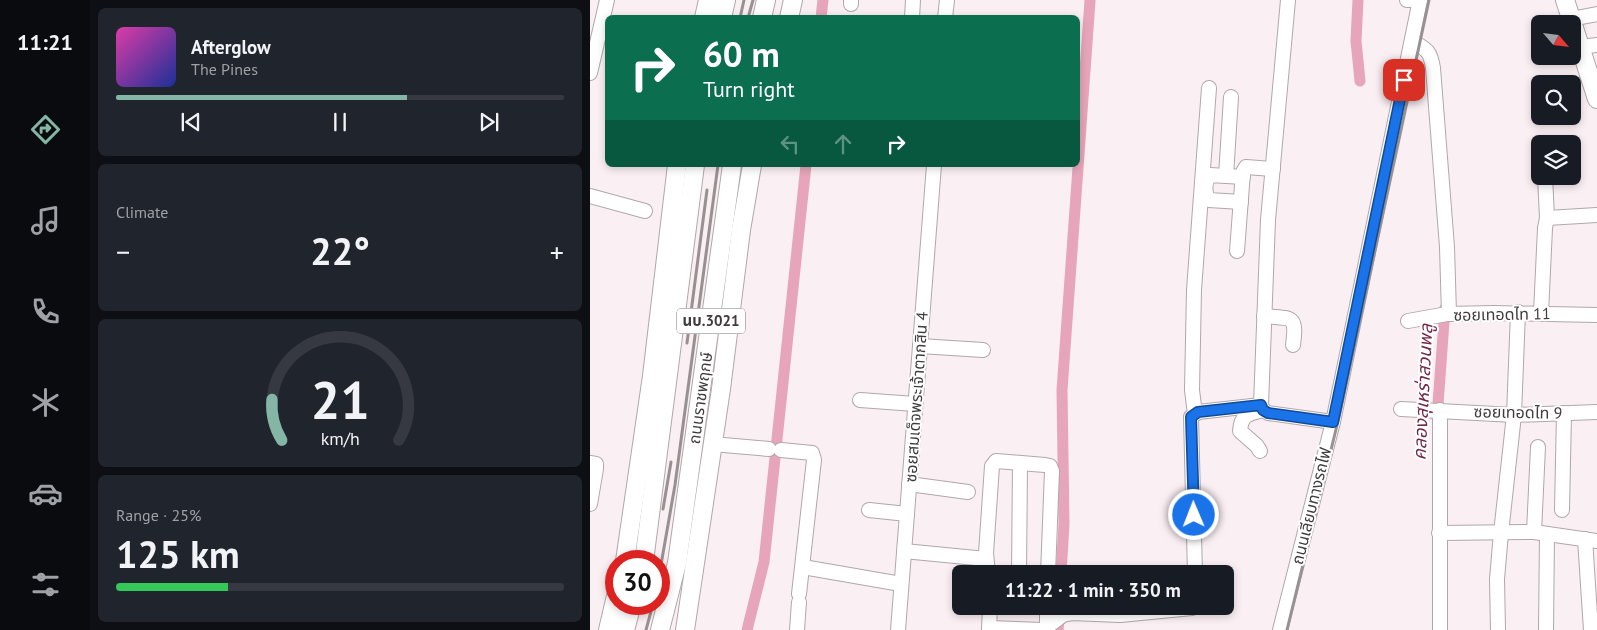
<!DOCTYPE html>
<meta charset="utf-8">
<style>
body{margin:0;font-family:"PT Sans","Noto Sans Thai",sans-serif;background:#20242c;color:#f1f3f6;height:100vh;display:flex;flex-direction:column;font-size:19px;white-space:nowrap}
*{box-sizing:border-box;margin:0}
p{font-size:16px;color:#9ea1a6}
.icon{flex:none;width:28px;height:28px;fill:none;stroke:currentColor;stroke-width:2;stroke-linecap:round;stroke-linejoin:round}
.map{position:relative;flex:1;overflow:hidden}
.sheet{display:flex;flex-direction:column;gap:8px;padding:8px;background:#0d0f14;width:500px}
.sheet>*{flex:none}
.banner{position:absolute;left:15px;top:15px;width:475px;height:152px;border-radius:8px;box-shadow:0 2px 8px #0003;background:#0b6e4f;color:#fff;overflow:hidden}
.needle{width:32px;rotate:118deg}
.buttons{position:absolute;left:941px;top:15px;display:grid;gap:10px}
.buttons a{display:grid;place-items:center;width:50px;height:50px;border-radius:8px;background:#171b24;box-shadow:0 2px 8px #0003;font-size:25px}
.speed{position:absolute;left:15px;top:550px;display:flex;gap:10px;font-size:25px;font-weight:700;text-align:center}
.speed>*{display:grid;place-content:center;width:65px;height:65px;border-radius:50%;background:#171b24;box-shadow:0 2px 8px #0003;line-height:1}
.speed .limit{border:8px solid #d22;background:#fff;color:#111}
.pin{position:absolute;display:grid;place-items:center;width:42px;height:42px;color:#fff;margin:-21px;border-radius:10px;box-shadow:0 2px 8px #0006}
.me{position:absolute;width:55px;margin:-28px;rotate:359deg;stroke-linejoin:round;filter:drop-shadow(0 0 4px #0008)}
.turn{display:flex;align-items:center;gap:18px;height:105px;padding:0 15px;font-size:22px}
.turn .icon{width:65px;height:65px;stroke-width:2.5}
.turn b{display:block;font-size:35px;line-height:42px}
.lanes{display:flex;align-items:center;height:48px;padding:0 15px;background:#0003;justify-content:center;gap:25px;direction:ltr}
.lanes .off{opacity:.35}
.big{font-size:38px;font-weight:700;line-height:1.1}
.sheet .card{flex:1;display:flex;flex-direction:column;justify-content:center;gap:8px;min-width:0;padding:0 18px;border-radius:8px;background:#20242c}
.sheet .dial{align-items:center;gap:0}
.dial svg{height:130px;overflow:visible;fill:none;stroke:#363941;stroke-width:7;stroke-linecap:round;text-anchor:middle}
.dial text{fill:#f1f3f6;stroke:none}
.song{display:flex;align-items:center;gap:15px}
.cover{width:60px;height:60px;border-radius:8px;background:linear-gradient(135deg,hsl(320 70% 55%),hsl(230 70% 35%))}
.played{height:5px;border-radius:2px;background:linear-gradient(90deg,#85b6a5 65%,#363941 65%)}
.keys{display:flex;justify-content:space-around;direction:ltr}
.heat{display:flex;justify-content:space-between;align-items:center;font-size:28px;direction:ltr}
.charge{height:8px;border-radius:4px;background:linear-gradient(90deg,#34c759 25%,#363941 0)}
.trip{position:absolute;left:362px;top:565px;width:282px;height:50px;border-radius:8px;background:#171b24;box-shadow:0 2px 8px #0003;font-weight:700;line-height:50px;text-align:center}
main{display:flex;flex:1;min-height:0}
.tabs{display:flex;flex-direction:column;width:90px;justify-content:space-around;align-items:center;background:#090b0e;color:#9ea1a6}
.tabs .icon{width:35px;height:35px}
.tabs .active{color:#85b6a5}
.tabs b{font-size:22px;color:#f1f3f6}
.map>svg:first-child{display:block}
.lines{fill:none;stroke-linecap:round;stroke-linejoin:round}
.canal{stroke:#e6a5ba;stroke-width:11}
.minor-casing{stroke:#b1a7aa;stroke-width:16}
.major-casing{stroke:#b1a7aa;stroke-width:20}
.minor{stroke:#fff;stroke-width:14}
.major{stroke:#fff;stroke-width:18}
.rail{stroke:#989192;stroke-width:3}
.route-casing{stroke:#114b97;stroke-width:12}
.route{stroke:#1a73e8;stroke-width:9}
.labels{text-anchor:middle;stroke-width:4;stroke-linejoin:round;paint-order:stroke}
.shield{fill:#fff;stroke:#797677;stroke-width:1}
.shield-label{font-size:15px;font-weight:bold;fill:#403c3d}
.street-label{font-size:16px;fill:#403c3d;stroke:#fff}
.water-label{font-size:18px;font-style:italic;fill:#742847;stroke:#fff}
</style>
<main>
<nav class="tabs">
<b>11:21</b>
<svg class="icon active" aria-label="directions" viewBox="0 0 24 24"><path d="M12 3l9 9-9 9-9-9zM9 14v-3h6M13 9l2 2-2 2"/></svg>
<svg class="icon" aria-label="music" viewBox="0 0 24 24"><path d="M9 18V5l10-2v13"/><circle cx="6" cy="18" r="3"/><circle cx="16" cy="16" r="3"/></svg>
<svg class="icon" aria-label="phone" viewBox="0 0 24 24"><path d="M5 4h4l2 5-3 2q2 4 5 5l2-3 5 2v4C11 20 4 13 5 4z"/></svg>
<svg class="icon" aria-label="climate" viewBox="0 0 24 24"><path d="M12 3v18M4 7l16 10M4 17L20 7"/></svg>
<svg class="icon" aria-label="car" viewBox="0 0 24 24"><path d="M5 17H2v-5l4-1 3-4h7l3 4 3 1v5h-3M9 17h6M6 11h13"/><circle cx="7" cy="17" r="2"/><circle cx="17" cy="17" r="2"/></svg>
<svg class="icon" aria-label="filters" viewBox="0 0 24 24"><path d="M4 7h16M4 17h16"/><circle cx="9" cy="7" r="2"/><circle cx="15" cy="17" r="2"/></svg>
</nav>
<section class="sheet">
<div class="card">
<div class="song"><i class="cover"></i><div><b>Afterglow</b><p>The Pines</p></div></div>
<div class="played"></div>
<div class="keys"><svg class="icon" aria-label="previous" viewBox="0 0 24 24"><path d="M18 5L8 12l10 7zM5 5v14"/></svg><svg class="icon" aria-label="pause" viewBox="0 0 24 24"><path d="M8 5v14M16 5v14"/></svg><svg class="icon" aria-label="next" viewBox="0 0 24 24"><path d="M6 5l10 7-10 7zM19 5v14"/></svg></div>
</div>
<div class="card"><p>Climate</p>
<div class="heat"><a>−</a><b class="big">22°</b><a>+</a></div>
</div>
<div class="card dial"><svg viewBox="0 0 100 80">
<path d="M14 69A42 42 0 1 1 86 69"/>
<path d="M14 69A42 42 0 0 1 8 44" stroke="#85b6a5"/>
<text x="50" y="56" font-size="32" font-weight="700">21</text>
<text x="50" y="72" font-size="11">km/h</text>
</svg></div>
<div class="card"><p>Range · 25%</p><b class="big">125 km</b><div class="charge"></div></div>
</section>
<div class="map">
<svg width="1007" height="630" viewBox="0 0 1007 630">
<rect width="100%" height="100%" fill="#faeff2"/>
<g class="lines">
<g class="canal">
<path d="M768,0L766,41L770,81"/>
<path d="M231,18L233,0"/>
<path d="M847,418L855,308"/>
<path d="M471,574L474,524L472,390L500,1"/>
<path d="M157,630L174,562L216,165"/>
<path d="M468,630L470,606"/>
</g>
<g class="minor-casing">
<g id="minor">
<path d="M817,0H830"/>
<path d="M261,4V0"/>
<path d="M322,18L323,0"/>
<path d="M355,18L357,0"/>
<path d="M981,19L1007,14"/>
<path d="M822,41C837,50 840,50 843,68L857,247L859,314"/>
<path d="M990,47L1007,45"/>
<path d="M0,73L17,0"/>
<path d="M636,176L641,97"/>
<path d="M0,196L55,211"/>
<path d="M651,202L619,200C614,193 614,182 620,175L653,177"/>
<path d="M957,218L1007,215"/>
<path d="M647,251L653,172L656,167L683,169"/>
<path d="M951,313L955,228L957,218L955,176"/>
<path d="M674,316C702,319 707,314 703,345"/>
<path d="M818,321L857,314L903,313L1007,315"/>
<path d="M330,346L393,350"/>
<path d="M270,400L325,404"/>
<path d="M811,409L924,415L1007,412"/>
<path d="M673,410L671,405L678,220L698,0"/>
<path d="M673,410L678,413L743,422"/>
<path d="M605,414L608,412L671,405"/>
<path d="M122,444L179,449"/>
<path d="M191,450L222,453L224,460L209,594"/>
<path d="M670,451L667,446L650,431C651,414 659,414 673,410"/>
<path d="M0,463L6,464V469L0,504"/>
<path d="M319,484L378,492"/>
<path d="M279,510L317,514"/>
<path d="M972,510L974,413"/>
<path d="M944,532L948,447"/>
<path d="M849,533L944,532L1007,541"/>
<path d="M995,539L1001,630"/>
<path d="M314,551L396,559"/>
<path d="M213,567L311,584"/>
<path d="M398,574L396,553L402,466L406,461L455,465L460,466L462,471L458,574"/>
<path d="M429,574L430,463"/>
<path d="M605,574L601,417L605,414L602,390L604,290L619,88"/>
<path d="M399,628L453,630L473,615L482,613L530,615L602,608L603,606"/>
<path d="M207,630L209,602"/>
<path d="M308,630L344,165"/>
<path d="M399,630L400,606"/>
<path d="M457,630V606"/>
<path d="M690,630L743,422L830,0"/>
<path d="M850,630V410"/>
<path d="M908,630L907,579L911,533L924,415L928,312"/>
<path d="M956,630L957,534"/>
</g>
</g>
<g class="major-casing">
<g id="major">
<path d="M975,0L1007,99"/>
<path d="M114,18L118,0"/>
<path d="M132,18L136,0"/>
<path d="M172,18L176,0"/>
<path d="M199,18L203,0"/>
<path d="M35,561L62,376L87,165"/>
<path d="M54,561L105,165"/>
<path d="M18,630L26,596"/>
<path d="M35,630L42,604"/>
<path d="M70,630L87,563L142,165"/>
<path d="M95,630L131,389L151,230L162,165"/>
</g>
</g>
<use href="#minor" class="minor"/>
<use href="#major" class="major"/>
<g class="rail">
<path d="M150,18L154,0"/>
<path d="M158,18L163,0"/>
<path d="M97,343L117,190"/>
<path d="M73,509L81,462"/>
<path d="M69,576L85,485L128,165"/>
<path d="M56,630L63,604"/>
<path d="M697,630L750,413L839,0"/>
</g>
</g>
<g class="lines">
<g class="route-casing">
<path id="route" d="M604,515L601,417L608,412L671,405L673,410L678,413L743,422L814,80"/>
</g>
<use href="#route" class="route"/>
</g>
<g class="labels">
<rect class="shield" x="87" y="308.5" width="68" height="25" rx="4"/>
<g class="shield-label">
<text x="121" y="326">นบ.3021</text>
</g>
<g class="street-label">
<text transform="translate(912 314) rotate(-1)" y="6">ซอยเทอดไท 11</text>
<text transform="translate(326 397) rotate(-86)" y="6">ซอยสมเด็จพระเจ้าตากสิน 4</text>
<text transform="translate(110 398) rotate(-82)" y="6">ถนนราชพฤกษ์</text>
<text transform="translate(928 412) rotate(1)" y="6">ซอยเทอดไท 9</text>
<text transform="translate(721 506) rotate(-76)" y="6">ถนนเลียบทางรถไฟ</text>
</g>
<g class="water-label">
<text transform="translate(833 392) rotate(-87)" y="6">คลองสุเหร่าสวนพลู</text>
</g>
</g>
</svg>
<div class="buttons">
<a><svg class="needle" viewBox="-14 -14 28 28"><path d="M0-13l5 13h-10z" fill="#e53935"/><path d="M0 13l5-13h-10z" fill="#9ea1a6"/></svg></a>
<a><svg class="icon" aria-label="search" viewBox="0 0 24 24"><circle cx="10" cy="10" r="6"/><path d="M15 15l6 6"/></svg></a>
<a><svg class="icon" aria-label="layers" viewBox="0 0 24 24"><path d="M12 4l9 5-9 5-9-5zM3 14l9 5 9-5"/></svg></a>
</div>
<div class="speed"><div class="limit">30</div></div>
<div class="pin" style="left:814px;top:80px;background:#d93025"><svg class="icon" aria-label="arrive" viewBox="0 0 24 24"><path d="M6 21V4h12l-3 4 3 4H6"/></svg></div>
<svg class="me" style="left:604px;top:515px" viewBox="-20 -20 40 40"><circle r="17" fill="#1a73e8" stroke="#fff" stroke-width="3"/><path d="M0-11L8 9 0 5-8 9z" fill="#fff"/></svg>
<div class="trip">11:22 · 1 min · 350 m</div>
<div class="banner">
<div class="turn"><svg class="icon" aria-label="right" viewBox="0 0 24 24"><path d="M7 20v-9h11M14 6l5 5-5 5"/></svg><div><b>60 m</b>Turn right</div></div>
<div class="lanes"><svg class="icon off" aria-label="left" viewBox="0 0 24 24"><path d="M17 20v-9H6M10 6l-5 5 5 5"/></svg><svg class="icon off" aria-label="ahead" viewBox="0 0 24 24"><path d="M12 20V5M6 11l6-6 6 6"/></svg><svg class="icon" aria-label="right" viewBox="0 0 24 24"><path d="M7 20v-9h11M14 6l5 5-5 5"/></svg></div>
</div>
</div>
</main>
